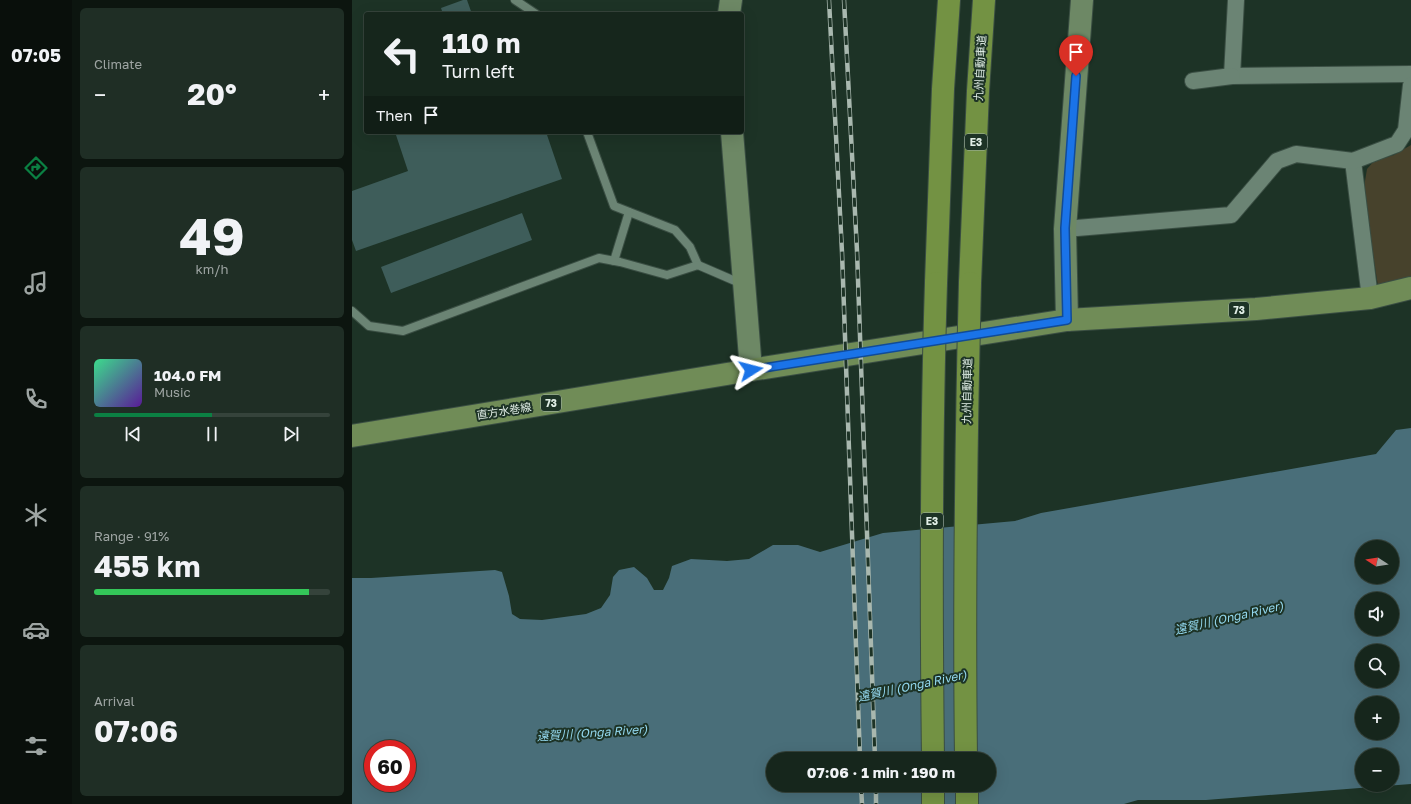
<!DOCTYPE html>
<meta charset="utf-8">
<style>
body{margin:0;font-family:"Golos Text","Noto Sans JP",sans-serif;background:#1f2e25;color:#f1f3f6;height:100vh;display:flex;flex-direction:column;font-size:15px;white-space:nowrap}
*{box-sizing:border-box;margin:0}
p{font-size:13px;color:#9ea5a3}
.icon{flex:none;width:22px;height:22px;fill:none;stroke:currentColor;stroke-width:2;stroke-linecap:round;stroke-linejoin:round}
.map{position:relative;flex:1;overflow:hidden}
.details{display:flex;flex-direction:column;gap:8px;padding:8px;background:#0c150f;width:280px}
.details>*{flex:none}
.hud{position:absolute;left:12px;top:12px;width:380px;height:122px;border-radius:4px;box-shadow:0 4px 16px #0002,0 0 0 1px #35433b;background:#16261c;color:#f1f3f6;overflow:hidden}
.needle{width:26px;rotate:282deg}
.buttons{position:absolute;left:1003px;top:540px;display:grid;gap:8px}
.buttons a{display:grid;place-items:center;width:44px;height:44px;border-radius:50%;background:#16261c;box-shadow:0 4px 16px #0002,0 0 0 1px #35433b;font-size:20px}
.speed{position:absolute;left:12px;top:740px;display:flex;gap:8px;font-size:20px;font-weight:700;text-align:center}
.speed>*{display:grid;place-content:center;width:52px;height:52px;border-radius:50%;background:#16261c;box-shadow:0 4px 16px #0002,0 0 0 1px #35433b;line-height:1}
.speed .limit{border:6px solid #d22;background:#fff;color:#111}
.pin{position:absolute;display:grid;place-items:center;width:34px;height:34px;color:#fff;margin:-41px -17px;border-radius:50% 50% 50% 0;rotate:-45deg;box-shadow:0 0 4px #0007}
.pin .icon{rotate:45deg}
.me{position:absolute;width:44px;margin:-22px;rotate:81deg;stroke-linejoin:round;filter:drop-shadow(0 0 3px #0008)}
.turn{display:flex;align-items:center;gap:14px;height:84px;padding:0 12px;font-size:18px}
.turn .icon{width:52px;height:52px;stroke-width:2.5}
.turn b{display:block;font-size:28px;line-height:34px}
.then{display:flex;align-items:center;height:38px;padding:0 12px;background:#0003;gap:8px;font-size:15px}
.big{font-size:30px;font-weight:700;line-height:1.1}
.details .card{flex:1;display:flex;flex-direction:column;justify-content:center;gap:6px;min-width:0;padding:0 14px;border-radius:6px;background:#1f2e25}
.details .dial{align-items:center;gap:0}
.dial b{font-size:52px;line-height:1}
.song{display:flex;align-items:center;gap:12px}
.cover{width:48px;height:48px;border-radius:6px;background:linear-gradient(135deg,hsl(150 70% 55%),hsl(270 70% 35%))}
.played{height:4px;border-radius:2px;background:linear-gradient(90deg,#0b8043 50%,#35433b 50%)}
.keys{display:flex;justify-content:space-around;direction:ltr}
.heat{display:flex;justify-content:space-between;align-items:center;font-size:22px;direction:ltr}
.charge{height:6px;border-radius:3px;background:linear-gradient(90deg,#34c759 91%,#35433b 0)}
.trip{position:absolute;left:414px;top:752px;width:230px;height:40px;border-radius:20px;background:#16261c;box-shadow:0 4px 16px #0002,0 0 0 1px #35433b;font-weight:700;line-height:40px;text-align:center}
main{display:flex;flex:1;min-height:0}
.tab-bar{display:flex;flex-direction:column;width:72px;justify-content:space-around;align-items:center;background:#090f0b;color:#9ea5a3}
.tab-bar .icon{width:28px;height:28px}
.tab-bar .on{color:#0b8043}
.tab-bar b{font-size:18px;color:#f1f3f6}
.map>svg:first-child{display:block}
.green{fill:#47422c}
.water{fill:#496e79;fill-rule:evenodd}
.building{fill:#3e5d5a}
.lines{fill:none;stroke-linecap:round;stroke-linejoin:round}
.lane-casing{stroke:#3a4e43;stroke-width:10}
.street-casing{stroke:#3a4e43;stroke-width:18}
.secondary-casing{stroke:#3a4e43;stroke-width:24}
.primary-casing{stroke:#3a4e43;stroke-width:24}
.highway-casing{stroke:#3a4e43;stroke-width:24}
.lane{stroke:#6b8474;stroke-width:8}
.street{stroke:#6b8474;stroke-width:16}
.secondary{stroke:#6d8865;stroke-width:22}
.primary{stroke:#708c57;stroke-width:22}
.highway{stroke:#739243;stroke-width:22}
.rail-casing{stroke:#a9b8af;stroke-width:4.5}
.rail{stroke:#1d3326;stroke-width:3;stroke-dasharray:9;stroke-linecap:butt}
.highway-bridge-casing{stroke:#3a4e43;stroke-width:24;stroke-linecap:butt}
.highway-bridge{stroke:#739243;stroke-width:22}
.route-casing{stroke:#114b97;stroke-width:10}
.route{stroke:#1a73e8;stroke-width:7}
.labels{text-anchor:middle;stroke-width:4;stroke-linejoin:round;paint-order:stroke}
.shield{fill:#1d3326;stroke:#a6b6ac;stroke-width:1}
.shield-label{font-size:10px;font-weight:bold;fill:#e1eee6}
.street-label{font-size:11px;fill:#e1eee6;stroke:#1d3326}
.water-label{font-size:12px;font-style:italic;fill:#92d6ec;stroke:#1d3326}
</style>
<main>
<nav class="tab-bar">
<b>07:05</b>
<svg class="icon on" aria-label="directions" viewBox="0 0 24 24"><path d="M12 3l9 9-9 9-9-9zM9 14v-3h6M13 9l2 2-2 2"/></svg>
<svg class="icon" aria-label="music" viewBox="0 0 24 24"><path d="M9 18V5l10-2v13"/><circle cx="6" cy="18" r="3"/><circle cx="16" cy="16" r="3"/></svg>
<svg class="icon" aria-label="phone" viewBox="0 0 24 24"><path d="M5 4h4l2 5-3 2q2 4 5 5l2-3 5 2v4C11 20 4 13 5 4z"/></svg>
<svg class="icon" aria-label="climate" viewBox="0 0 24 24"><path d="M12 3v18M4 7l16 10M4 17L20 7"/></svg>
<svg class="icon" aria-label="car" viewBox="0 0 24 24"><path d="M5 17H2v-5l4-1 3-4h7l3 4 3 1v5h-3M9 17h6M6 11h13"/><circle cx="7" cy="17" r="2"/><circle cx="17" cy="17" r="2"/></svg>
<svg class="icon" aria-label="filters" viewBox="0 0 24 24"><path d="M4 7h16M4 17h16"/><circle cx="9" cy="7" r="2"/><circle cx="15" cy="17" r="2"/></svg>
</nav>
<section class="details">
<div class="card"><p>Climate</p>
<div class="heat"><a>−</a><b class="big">20°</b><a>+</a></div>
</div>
<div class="card dial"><b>49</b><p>km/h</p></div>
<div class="card">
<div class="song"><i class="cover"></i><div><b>104.0 FM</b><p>Music</p></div></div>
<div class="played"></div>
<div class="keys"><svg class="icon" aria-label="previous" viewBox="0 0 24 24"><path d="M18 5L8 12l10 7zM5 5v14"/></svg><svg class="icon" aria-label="pause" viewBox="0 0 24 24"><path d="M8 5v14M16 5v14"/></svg><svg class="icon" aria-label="next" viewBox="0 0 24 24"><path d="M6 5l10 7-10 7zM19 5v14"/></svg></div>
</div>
<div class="card"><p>Range · 91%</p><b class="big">455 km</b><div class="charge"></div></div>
<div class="card"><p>Arrival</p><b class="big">07:06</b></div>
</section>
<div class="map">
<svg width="1059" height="804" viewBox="0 0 1059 804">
<rect width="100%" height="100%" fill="#1d3326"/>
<path class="green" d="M1059,145V278L1026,286L1012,197L1013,181L1015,169L1022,161L1042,155Z"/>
<path class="water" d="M1059,428V784L854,800H786L772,804H0V578H19L143,570L150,572L157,596L160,614L168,619L190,620L234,614L249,608L258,595L261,577L267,570L282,567L295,578L302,590H311L317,578L320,566L339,559L375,561L397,559L421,545H446L468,552L531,533L663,521L689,513L1024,454L1044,430ZM1010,547H1040V577H1010ZM1010,599H1040V629H1010ZM1010,651H1040V681H1010ZM1010,703H1040V733H1010ZM21,749H55V783H21ZM1010,755H1040V785H1010ZM421,759H637V785H421Z"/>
<g class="building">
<path d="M111,0H115L120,14H91L89,8Z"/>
<path d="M43,132H194L210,179L4,251L0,240V191L56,171Z"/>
<path d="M170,213L180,240L39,293L29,267Z"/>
</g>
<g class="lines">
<g class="lane-casing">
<g id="lane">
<path d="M163,0L184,14"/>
<path d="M235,132L262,206L323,230L338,247L346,265"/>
<path d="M262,261L277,212"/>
<path d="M0,311L17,326L51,331L247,258L268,262L315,275L346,265L390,284"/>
</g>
</g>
<g class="street-casing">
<g id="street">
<path d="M884,0L880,76L1059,74"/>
<path d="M841,81L880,76"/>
<path d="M1001,161L1018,298"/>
<path d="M713,229L879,215L925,161L944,154L1001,161L1045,144L1054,130L1059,85"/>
</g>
</g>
<g class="secondary-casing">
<g id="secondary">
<path d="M377,14L379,0"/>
<path d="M380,132L399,370"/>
<path d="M715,320L713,229L730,0"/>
</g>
</g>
<g class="primary-casing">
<path id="primary" d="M0,436L399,370L715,320L904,309L1018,298L1059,288"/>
</g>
<g class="highway-casing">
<g id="highway">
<path d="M584,283L591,89L597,0"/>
<path d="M618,283L626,91L632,0"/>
<path d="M581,785V804"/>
<path d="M615,785V804"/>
</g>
</g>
<use href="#lane" class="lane"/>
<use href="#street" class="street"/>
<use href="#secondary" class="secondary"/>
<use href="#primary" class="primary"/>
<use href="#highway" class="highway"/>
<g class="rail-casing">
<g id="rail">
<path d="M477,0L490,252L508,759"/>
<path d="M492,0L505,251L523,759"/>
<path d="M509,785L510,804"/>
<path d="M524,785V804"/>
</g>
</g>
<use href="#rail" class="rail"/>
<g class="highway-bridge-casing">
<g id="highway-bridge">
<path d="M581,759C579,600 579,442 584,283"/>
<path d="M614,759C612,600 614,442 618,283"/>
</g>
</g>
<use href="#highway-bridge" class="highway-bridge"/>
</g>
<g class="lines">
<g class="route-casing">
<path id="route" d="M399,370L715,320L713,228L724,76"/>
</g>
<use href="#route" class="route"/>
</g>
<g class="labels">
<g class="shield">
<rect x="613" y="134" width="22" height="16" rx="3"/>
<rect x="877" y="302" width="20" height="16" rx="3"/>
<rect x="189" y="395" width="20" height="16" rx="3"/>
<rect x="569" y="513" width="22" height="16" rx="3"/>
</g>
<g class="shield-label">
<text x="624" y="146">E3</text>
<text x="887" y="314">73</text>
<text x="199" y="407">73</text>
<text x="580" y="525">E3</text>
</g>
<g class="street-label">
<text transform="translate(628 68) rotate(-87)" y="4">九州自動車道</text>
<text transform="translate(615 391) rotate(-89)" y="4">九州自動車道</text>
<text transform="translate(152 411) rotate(-9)" y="4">直方水巻線</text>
</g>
<g class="water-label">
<text transform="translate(877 618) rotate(-13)" y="4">遠賀川 (Onga River)</text>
<text transform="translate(560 686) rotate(-12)" y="4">遠賀川 (Onga River)</text>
<text transform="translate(240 733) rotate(-4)" y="4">遠賀川 (Onga River)</text>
</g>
</g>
</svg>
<div class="buttons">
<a><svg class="needle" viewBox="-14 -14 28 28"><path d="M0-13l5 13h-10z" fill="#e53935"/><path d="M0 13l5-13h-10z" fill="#9ea5a3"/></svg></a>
<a><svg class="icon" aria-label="sound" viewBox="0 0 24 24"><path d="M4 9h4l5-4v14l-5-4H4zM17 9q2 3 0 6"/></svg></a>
<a><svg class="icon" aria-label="search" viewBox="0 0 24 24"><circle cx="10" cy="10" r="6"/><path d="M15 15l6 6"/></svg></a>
<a>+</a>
<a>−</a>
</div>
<div class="speed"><div class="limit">60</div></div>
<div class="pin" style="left:724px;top:76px;background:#d93025"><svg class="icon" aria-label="arrive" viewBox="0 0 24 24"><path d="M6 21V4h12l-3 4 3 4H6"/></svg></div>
<svg class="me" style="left:399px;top:370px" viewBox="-20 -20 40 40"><path d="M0-17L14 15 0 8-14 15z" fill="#1a73e8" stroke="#fff" stroke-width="4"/></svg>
<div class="trip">07:06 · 1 min · 190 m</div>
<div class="hud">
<div class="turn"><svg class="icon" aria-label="left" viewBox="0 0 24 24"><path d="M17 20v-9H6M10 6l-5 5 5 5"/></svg><div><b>110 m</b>Turn left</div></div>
<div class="then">Then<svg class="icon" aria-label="arrive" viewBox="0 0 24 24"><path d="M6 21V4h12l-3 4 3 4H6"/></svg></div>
</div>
</div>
</main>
